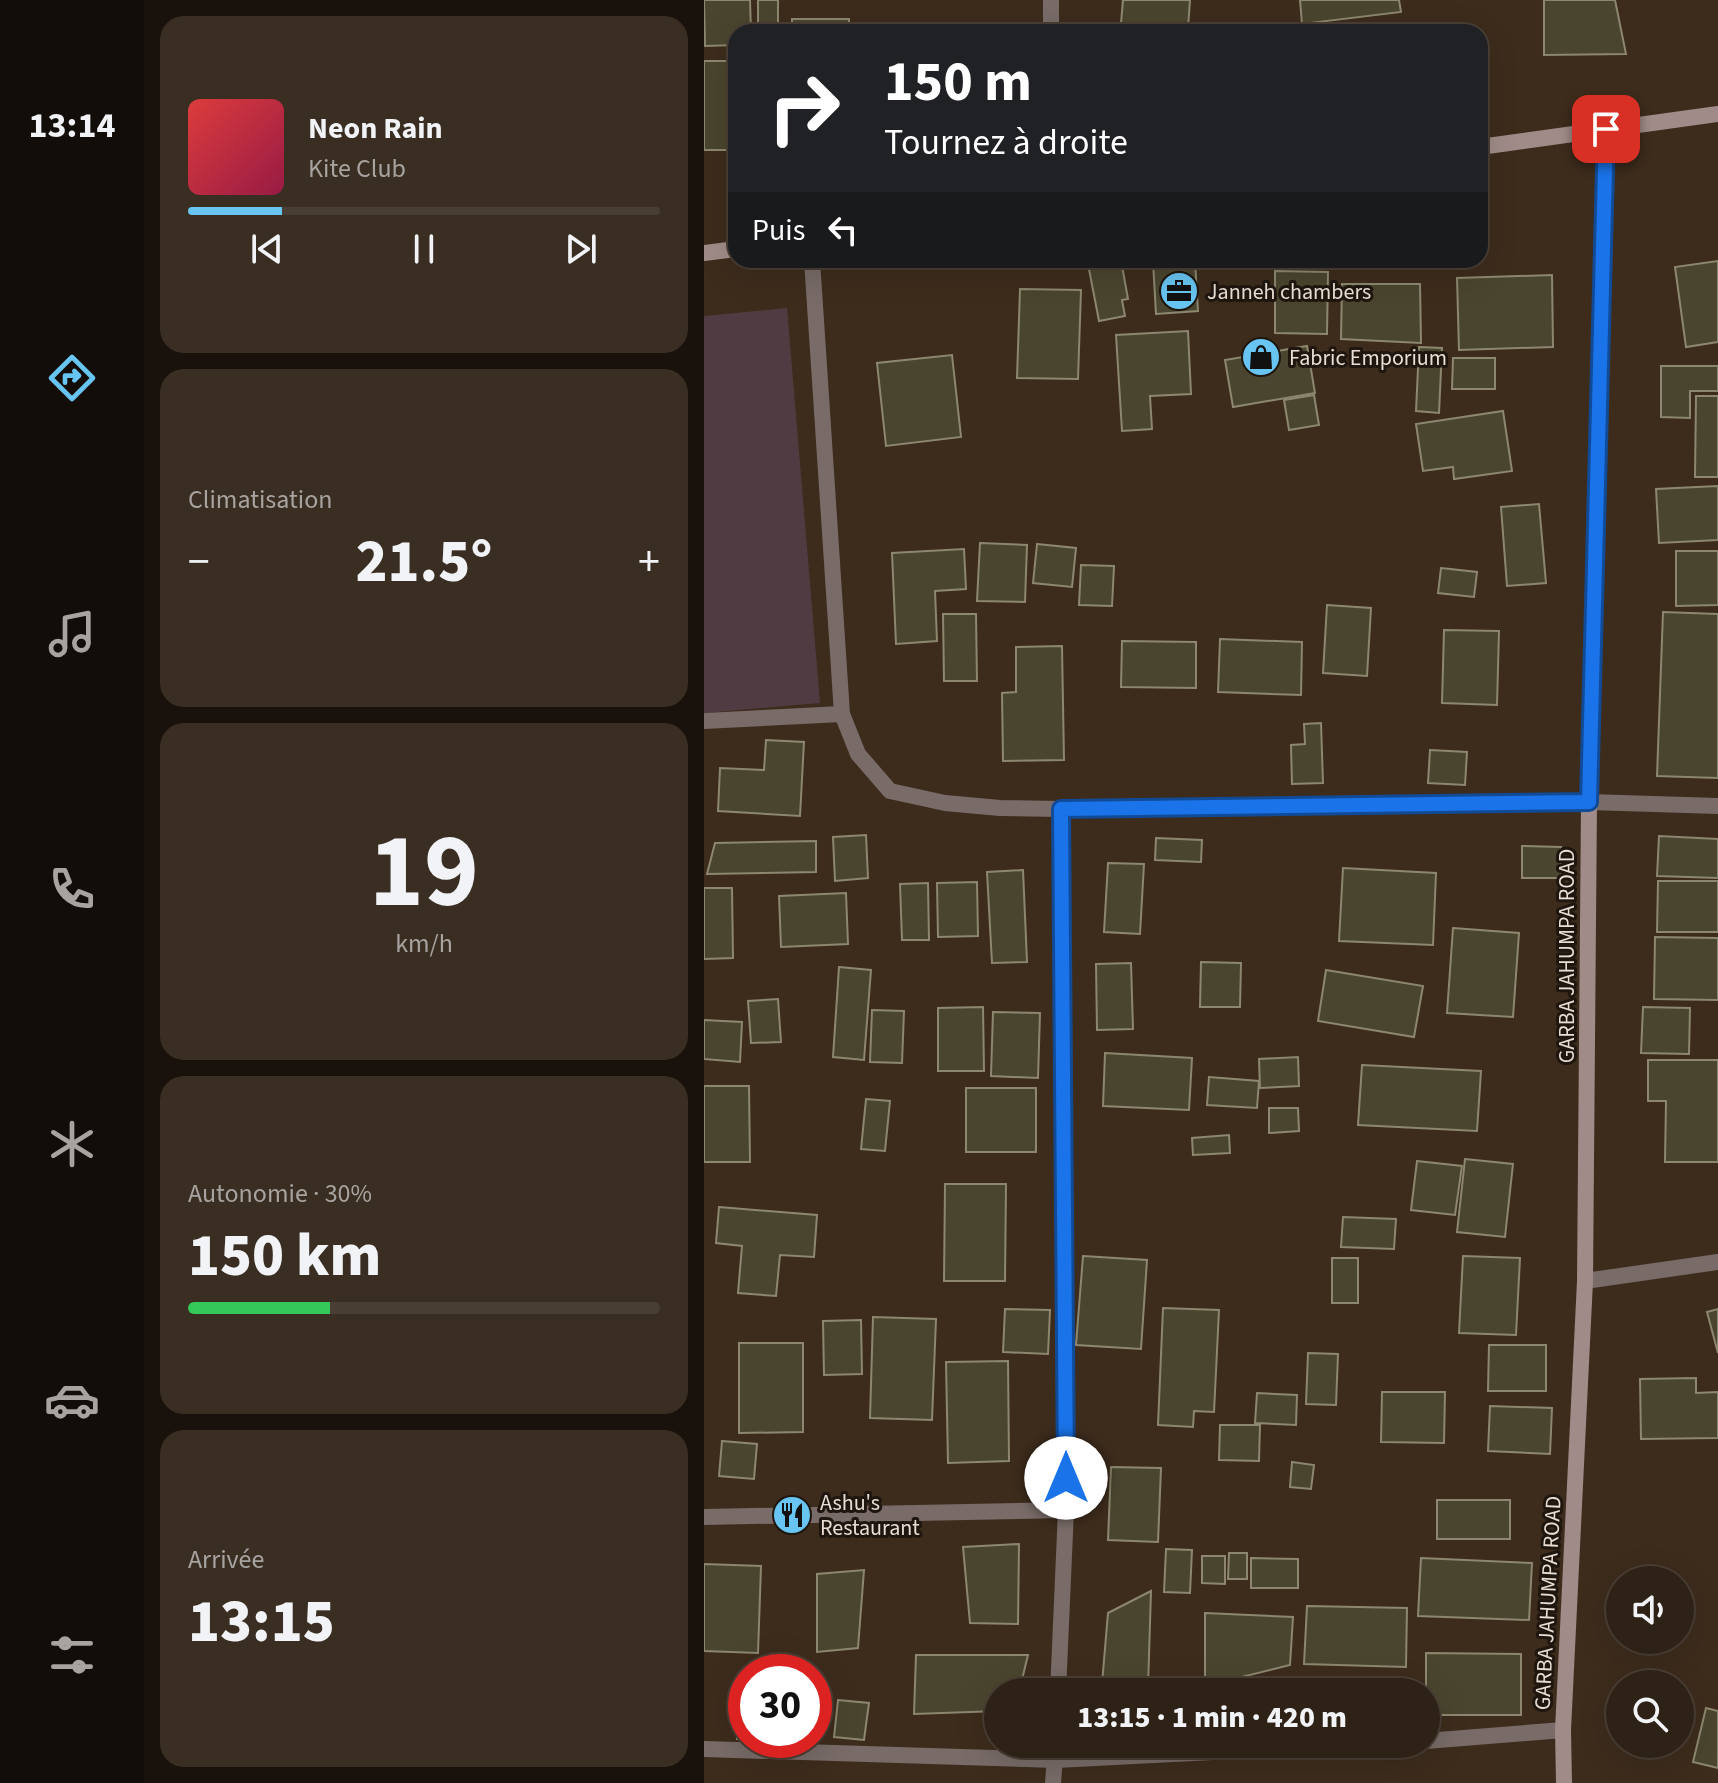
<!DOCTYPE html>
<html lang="fr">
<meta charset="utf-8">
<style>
body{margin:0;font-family:"Source Sans 3",sans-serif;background:#3a2e22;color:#f1f3f6;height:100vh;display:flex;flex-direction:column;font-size:30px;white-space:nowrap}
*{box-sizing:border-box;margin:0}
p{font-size:26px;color:#a7a3a0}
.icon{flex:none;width:44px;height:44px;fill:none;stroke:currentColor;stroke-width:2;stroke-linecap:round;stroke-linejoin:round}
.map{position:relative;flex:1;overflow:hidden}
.sheet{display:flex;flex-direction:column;gap:16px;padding:16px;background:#19120c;width:560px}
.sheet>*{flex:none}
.banner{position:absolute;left:24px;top:24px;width:760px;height:244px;border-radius:24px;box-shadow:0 8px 32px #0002,0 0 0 2px #493e34;background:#202124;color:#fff;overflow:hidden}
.fabs{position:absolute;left:902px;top:1566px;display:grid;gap:16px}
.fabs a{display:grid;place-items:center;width:88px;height:88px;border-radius:50%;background:#2e2115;box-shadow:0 8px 32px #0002,0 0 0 2px #493e34;font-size:40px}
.speed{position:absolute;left:24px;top:1654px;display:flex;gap:16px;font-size:40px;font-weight:700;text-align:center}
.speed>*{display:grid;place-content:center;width:104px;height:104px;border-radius:50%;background:#2e2115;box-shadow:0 8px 32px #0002,0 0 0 2px #493e34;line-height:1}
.speed .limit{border:12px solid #d22;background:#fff;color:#111}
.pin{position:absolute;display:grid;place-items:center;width:68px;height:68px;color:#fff;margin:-34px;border-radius:16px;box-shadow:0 4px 12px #0006}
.me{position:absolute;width:88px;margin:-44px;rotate:0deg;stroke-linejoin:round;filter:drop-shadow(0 0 6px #0008)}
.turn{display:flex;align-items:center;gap:28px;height:168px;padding:0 24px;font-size:36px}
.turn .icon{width:104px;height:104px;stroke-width:2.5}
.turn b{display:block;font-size:56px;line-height:68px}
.then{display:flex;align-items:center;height:76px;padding:0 24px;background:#0003;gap:16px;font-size:30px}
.big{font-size:60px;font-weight:800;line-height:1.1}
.sheet .tile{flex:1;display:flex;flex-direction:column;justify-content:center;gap:12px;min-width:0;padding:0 28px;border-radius:24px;background:#3a2e22}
.sheet .dial{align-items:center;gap:0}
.dial b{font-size:104px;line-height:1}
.song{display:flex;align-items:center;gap:24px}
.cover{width:96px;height:96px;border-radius:12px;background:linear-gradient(135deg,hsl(0 70% 55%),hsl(340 70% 35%))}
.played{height:8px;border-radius:4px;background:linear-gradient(90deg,#68c4f0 20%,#493e34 20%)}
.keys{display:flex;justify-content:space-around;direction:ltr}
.heat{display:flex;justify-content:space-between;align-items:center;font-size:44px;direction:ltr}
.charge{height:12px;border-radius:6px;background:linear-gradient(90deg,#34c759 30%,#493e34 0)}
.trip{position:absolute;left:280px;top:1678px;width:456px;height:80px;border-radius:40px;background:#2e2115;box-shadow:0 8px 32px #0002,0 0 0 2px #493e34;font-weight:800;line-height:80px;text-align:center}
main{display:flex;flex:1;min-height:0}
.dock{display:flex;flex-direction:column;width:144px;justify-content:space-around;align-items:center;background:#120d08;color:#a7a3a0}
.dock .icon{width:56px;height:56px}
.dock .current{color:#68c4f0}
.dock b{font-size:36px;color:#f1f3f6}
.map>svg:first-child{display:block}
.green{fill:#513b42}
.building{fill:#4a452e;stroke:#8c876e;stroke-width:2}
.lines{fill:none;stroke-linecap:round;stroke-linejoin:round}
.street{stroke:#786b68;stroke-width:16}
.secondary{stroke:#a08b88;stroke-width:16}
.route-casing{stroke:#114b97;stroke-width:20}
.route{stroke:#1a73e8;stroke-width:14}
.labels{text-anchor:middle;stroke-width:6;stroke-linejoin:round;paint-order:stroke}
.poi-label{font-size:22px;fill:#e9ded4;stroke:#1e160f;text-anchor:start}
.street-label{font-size:22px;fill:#e9ded4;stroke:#1e160f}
</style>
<main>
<nav class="dock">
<b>13:14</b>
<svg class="icon current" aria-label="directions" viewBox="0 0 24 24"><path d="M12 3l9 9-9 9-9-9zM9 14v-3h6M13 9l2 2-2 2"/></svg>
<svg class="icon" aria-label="music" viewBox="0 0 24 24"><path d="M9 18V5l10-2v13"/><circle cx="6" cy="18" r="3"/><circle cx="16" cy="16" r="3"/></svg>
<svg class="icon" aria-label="phone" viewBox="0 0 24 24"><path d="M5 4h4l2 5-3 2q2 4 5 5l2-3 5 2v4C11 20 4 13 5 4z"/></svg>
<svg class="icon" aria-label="climate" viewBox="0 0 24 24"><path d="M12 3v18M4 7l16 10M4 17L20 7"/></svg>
<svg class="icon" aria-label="car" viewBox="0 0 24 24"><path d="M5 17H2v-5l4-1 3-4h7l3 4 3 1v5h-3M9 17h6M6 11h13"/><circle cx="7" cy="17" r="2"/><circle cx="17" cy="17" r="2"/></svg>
<svg class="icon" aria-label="filters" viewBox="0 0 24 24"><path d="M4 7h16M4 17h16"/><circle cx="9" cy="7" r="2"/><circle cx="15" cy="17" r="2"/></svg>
</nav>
<section class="sheet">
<div class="tile">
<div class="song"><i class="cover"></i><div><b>Neon Rain</b><p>Kite Club</p></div></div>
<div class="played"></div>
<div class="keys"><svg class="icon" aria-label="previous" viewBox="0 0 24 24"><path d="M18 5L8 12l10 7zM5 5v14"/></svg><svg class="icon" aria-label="pause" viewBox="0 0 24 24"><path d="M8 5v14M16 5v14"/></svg><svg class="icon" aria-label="next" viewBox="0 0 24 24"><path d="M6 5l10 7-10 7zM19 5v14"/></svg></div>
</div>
<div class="tile"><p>Climatisation</p>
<div class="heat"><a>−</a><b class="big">21.5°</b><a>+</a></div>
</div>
<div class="tile dial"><b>19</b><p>km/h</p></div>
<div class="tile"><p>Autonomie · 30%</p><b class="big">150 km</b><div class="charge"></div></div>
<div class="tile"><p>Arrivée</p><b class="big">13:15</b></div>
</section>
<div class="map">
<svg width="1014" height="1783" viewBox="0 0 1014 1783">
<rect width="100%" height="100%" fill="#3d2c1c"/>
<path class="green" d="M83,308L116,703L0,713V316Z"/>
<g class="building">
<path d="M0,0H46L47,32H32V45L1,46Z"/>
<rect x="54" y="0" width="20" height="32"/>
<path d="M419,0H486L484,28L417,23Z"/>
<path d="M596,0H695L697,12L598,24Z"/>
<path d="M840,0H911L922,54L840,55Z"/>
<rect x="88" y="19" width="57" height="13"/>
<rect x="0" y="61" width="32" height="89"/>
<path d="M405,260H417L424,299L418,300L421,316L395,321L384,264Z"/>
<path d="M491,260L494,311L452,314L449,262Z"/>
<path d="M1014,261V342L982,347L971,267Z"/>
<path d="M571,271L624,272L623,334L571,333Z"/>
<path d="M848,275L849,347L755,350L753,278Z"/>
<path d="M638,284H716L717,343L637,339Z"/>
<path d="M316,289L377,290L374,379L313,378Z"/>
<path d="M484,331L487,394L446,396L448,429L418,431L412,335Z"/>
<path d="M603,346L611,393L529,407L521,360Z"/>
<path d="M715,347L738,348L735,413L712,411Z"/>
<path d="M248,355L257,437L182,446L173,363Z"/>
<path d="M749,358H791V389H748Z"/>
<path d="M957,366H1014V391H986V418L957,417Z"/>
<path d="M610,395L615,425L585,430L580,400Z"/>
<path d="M992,396H1014V477H991Z"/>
<path d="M799,411L808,471L750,479L749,467L719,471L712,424Z"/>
<path d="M1014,486V540L955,543L952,489Z"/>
<path d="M835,504L842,583L803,586L797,507Z"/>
<path d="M276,543L323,545L321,602L273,601Z"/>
<path d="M333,544L372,548L368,587L329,583Z"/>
<path d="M260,549L262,589L231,591L233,641L192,644L188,553Z"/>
<path d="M972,551H1014V605L972,606Z"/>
<path d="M377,565L410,566L408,606L375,605Z"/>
<path d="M737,568L773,572L770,597L734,593Z"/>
<path d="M623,605L667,608L663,676L619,673Z"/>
<path d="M959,612L1014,614V778L953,776Z"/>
<path d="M239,614H272L273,681H240Z"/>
<path d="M740,630L795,631L793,705L738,703Z"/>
<path d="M516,639L598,642L597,695L514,692Z"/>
<path d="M418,641L492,642V688L417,687Z"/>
<path d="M358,646L360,760L299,761L298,693L312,692V647Z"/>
<path d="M617,723L619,783L588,784L587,745L601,744L600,724Z"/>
<path d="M62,740L100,742L96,816L14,811L16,768L60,770Z"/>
<path d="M726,750L763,752L761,785L724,783Z"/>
<path d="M162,835L164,878L131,881L129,837Z"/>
<path d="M955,836L1014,839V878L953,876Z"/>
<path d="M452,838L498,840L497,862L451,860Z"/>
<path d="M112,841V872L3,874L11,843Z"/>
<path d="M818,846L857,847V878H818Z"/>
<path d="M404,863L440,864L436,934L400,932Z"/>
<path d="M639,868L732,873L729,945L635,941Z"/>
<path d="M319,870L323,962L288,963L283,872Z"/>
<path d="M954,881H1014V932H953Z"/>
<path d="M273,882L274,936L234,937L233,883Z"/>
<path d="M224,883L225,940H198L196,884Z"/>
<path d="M0,888H28L29,958L0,959Z"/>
<path d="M142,893L144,944L77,947L75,896Z"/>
<path d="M749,928L815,933L809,1017L743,1013Z"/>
<path d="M951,937L1014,938V1000L950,999Z"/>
<path d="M497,962L537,963L536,1007H496Z"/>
<path d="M427,963L429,1029L393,1030L392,964Z"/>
<path d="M135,967L167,970L160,1060L129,1057Z"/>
<path d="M622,970L719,986L710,1037L614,1021Z"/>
<path d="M74,999L77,1042L47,1043L44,1001Z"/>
<path d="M279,1007L280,1071H234V1008Z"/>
<path d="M939,1007L986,1008L985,1054L937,1053Z"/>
<path d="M168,1010L200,1011L198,1063L166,1062Z"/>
<path d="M289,1012L336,1013L334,1078L287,1076Z"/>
<path d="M0,1020L38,1022L36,1062L0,1059Z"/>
<path d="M401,1053L488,1058L485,1110L399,1106Z"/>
<path d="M594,1057L595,1086L556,1088L555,1059Z"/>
<path d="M944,1060H1014V1162H961L962,1101H944Z"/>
<path d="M658,1065L777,1071L773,1131L654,1125Z"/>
<path d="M505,1077L555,1081L553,1108L503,1105Z"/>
<path d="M0,1086H45L46,1162H0Z"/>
<rect x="262" y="1088" width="70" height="64"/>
<path d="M162,1099L186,1101L181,1151L157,1149Z"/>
<path d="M565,1108H594L595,1131L565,1133Z"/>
<path d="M525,1135L526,1153L489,1155L488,1138Z"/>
<path d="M761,1159L809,1164L801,1237L753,1232Z"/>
<path d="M713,1161L758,1166L751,1215L707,1210Z"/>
<path d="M241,1184H302L301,1281H240Z"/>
<path d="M15,1207L113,1215L110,1257L76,1255L72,1296L34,1293L38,1246L12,1243Z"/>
<path d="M639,1217L692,1219L690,1249L637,1247Z"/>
<path d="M379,1256L443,1260L437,1349L372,1345Z"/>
<path d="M759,1256L816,1258L812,1335L755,1333Z"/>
<rect x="628" y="1258" width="26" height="45"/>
<path d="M459,1308L515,1310L510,1412L490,1411L489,1427L454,1425Z"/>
<path d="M301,1309L346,1310L344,1354L299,1352Z"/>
<path d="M1014,1309V1353L1003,1312Z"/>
<path d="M169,1317L232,1319L228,1420L166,1418Z"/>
<path d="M157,1320L158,1374L120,1375L119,1321Z"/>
<path d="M35,1343H99V1432L35,1433Z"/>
<path d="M785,1345H842V1391H784Z"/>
<path d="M604,1353L634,1354L632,1405L602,1404Z"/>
<path d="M304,1361L305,1461L244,1463L242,1362Z"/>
<path d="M992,1378V1393L1014,1392V1438L937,1439L936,1379Z"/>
<path d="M678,1392H741L740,1443L677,1442Z"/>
<path d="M553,1393L593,1395L592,1425L551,1423Z"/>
<path d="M786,1406L848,1408L846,1454L784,1451Z"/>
<path d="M516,1425H556L555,1461L515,1460Z"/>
<path d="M18,1441L53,1444L50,1479L15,1476Z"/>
<path d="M588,1462L610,1465L607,1489L586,1487Z"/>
<path d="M407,1467L457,1468L454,1542L404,1540Z"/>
<rect x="733" y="1500" width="73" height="39"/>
<path d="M315,1544L314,1624L266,1623L259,1547Z"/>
<path d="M462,1549L488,1550L486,1593L460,1592Z"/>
<path d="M525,1553H543V1579H524Z"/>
<path d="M498,1556H521V1584L498,1583Z"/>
<path d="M547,1558L594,1559V1588H547Z"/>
<path d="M717,1558L828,1563L825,1620L714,1616Z"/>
<path d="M0,1564L57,1566L54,1653L0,1651Z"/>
<path d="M160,1570L154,1648L113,1652V1574Z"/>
<path d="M447,1591L444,1688L398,1684L404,1613Z"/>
<path d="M603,1606L703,1608L702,1667L600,1664Z"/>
<path d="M501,1613L589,1617L586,1665L501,1686Z"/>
<path d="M722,1653L817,1654V1715H722Z"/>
<path d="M212,1655H324L315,1692H294V1711L210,1714Z"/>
<path d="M42,1696V1739H33L32,1697Z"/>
<path d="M134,1700L165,1703L160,1740L130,1737Z"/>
<path d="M1002,1708L1014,1711V1768L989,1762Z"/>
</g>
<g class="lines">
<g class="street">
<path d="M347,0V32"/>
<path d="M108,260L138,714L154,754L186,791L241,803L296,808L357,809L885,802L1014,806"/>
<path d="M0,721L138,714"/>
<path d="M881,1281L1014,1262"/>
<path d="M0,1517L362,1510"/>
<path d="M354,1692L362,1510L357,809"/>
<path d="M722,1741L859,1730"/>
<path d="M0,1749L352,1760L665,1744"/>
<path d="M349,1783L352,1744"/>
</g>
<g class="secondary">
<path d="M776,147L1014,114"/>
<path d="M0,253L32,249"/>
<path d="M860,1783L859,1730L881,1281L885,802L902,129"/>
</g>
</g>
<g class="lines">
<g class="route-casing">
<path id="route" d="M362,1478L357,809L885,802L902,129"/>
</g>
<use href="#route" class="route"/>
</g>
<defs>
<g id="office-disc" transform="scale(2)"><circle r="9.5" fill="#68c4f0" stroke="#1e160f"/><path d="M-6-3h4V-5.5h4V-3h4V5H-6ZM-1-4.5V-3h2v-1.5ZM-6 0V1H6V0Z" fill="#111"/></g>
<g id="shop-disc" transform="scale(2)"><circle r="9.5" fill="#68c4f0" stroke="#1e160f"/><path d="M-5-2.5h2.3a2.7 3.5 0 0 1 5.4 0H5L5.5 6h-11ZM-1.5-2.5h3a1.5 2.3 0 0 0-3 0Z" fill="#111"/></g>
<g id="restaurant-disc" transform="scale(2)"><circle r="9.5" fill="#68c4f0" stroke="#1e160f"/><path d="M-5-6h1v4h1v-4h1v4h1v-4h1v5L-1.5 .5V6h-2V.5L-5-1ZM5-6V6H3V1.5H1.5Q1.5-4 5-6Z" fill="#111"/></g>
</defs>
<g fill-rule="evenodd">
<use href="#office-disc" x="475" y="291"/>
<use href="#shop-disc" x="557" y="357"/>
<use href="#restaurant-disc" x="88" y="1515"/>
</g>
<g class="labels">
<g class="poi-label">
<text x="503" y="299">Janneh chambers</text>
<text x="585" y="365">Fabric Emporium</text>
<text x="116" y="1510">Ashu's<tspan x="116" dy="25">Restaurant</tspan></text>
</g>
<g class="street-label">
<text transform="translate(862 956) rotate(-90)" y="8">GARBA JAHUMPA ROAD</text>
<text transform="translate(843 1603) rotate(-87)" y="8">GARBA JAHUMPA ROAD</text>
</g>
</g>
</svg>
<div class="fabs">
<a><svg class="icon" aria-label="sound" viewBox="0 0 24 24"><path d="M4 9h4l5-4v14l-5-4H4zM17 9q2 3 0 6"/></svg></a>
<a><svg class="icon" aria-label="search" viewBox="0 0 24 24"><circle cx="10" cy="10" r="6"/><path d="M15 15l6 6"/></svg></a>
</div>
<div class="speed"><div class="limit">30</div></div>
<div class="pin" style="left:902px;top:129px;background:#d93025"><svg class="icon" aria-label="arrive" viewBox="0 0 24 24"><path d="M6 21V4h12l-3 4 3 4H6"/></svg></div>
<svg class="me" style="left:362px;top:1478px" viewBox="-20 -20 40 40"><circle r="19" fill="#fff"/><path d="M0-13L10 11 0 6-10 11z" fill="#1a73e8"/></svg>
<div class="trip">13:15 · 1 min · 420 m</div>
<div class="banner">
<div class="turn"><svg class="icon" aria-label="right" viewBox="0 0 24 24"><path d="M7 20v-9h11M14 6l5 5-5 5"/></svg><div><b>150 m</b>Tournez à droite</div></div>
<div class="then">Puis<svg class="icon" aria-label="left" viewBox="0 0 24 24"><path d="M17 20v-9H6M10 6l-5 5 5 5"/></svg></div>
</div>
</div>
</main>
